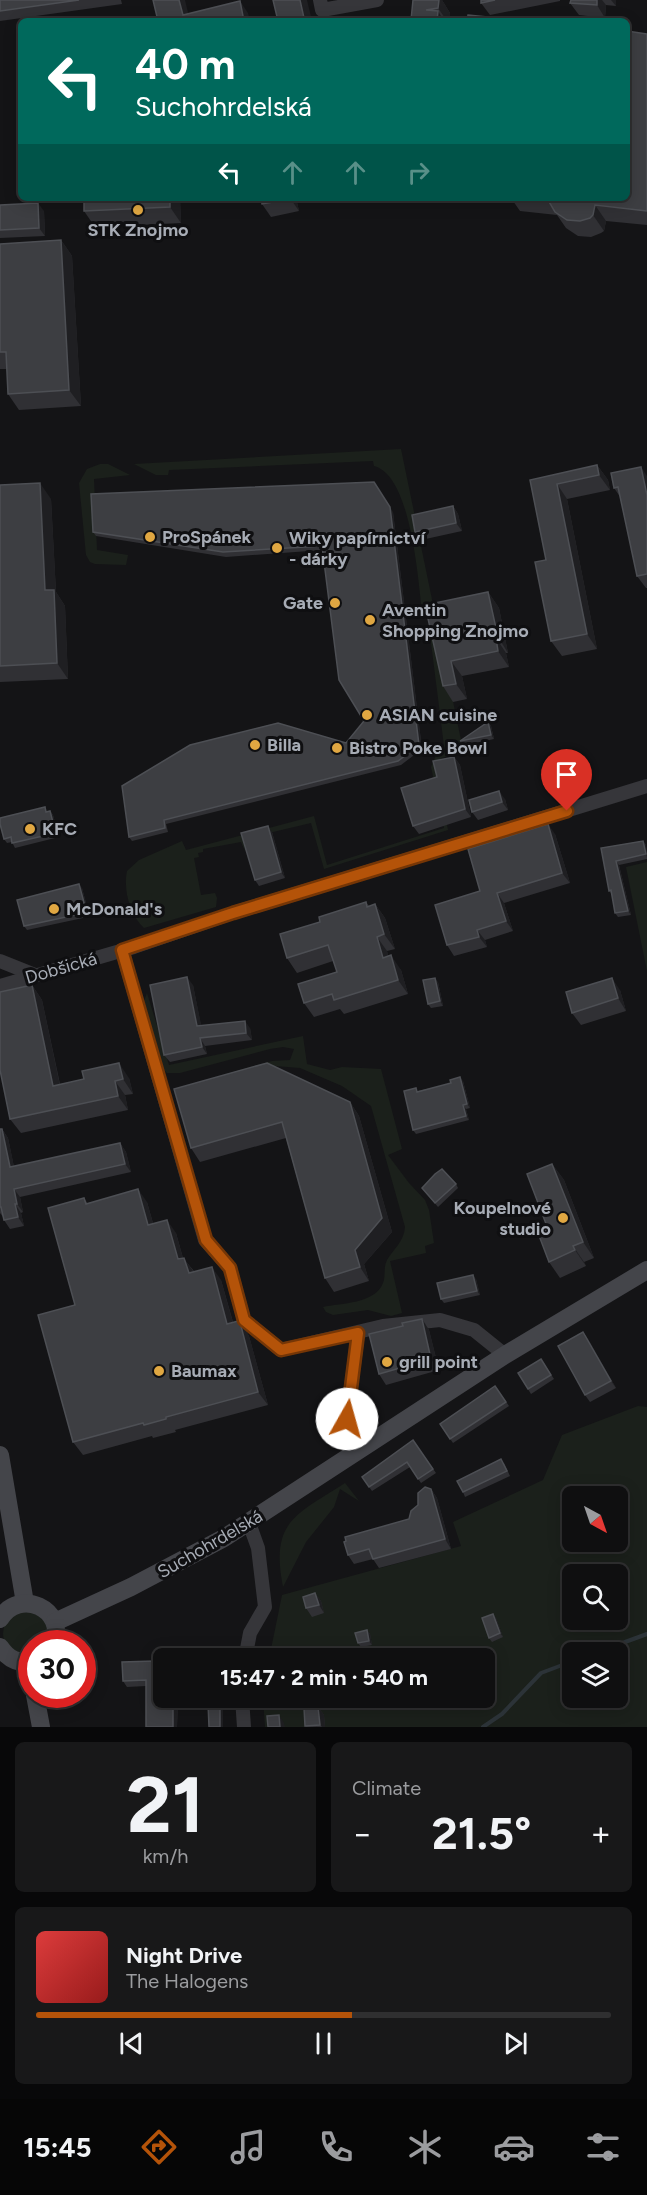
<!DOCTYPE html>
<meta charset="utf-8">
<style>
body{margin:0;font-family:Figtree,sans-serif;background:#181819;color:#f1f3f6;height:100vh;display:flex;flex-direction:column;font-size:22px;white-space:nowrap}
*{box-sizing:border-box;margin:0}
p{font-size:20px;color:#9b9c9f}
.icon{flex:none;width:33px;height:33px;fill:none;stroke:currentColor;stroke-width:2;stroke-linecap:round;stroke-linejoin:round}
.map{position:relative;height:1727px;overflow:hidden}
.side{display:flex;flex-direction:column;gap:15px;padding:15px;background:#080809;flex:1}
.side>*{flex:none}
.top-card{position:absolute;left:18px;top:18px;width:612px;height:183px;border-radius:9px;box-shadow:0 3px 15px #0003,0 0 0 2px #2f2f30;background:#00695c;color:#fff;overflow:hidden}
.needle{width:39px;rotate:140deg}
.controls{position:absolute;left:562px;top:1486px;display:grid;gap:12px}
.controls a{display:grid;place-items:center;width:66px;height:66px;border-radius:9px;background:#0f0f10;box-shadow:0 3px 15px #0003,0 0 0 2px #2f2f30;font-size:30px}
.speed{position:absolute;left:18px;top:1630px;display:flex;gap:12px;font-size:30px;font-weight:700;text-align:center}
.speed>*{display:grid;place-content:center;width:78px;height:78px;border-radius:50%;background:#0f0f10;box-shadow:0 3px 15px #0003,0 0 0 2px #2f2f30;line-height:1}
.speed .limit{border:9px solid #d22;background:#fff;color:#111}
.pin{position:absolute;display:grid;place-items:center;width:51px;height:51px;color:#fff;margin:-62px -26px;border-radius:50% 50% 50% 0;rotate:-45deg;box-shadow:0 0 6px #0007}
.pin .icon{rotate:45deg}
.me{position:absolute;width:66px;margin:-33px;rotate:7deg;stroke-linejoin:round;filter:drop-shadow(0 0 4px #0008)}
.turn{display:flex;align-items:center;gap:21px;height:126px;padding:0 18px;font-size:27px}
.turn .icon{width:78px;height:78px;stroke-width:2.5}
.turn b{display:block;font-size:42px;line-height:51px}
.lanes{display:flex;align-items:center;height:57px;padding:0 18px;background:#0003;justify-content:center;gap:30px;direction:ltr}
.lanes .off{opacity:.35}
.big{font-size:45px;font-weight:700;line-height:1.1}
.side .tile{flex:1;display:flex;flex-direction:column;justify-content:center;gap:9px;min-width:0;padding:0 21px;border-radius:9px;background:#181819}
.side .dial{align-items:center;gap:0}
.dial b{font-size:78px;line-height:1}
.song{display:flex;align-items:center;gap:18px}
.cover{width:72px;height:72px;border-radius:9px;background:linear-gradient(135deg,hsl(0 70% 55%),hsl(0 70% 35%))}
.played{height:6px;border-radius:3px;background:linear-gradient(90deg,#b45309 55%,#2f2f30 55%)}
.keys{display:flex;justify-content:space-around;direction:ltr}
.heat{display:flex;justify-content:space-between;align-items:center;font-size:33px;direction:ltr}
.side .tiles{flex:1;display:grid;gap:15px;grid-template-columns:1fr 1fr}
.tile:last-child{grid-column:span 2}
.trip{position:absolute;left:153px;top:1648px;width:342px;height:60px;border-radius:9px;background:#0f0f10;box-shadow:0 3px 15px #0003,0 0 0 2px #2f2f30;font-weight:700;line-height:60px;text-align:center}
.menu{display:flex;height:96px;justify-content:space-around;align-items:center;background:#060606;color:#9b9c9f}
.menu .icon{width:42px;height:42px}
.menu .selected{color:#b45309}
.menu b{font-size:27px;color:#f1f3f6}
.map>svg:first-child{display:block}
.green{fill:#1b201b;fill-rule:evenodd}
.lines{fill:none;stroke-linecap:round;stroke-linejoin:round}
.stream{stroke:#2c3338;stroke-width:4}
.minor{stroke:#36363a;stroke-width:14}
.secondary{stroke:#44454a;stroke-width:18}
.wall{fill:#303034}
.shaded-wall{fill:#1f1f22}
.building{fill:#3d3e42;stroke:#4d4f54;stroke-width:1.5}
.route-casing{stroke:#753606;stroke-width:15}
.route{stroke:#b45309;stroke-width:10}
.poi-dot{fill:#e0a742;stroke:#0f0f11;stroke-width:2}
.labels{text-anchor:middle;stroke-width:6;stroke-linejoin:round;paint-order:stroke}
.poi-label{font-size:18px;font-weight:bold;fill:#a7acb5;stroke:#0f0f11;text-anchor:start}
.street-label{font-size:18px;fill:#a7acb5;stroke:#0f0f11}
</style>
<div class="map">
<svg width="647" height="1727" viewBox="0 0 647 1727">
<rect width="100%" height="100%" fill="#141416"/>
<g class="green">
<path d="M401,449L462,745L463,753L441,758L438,764L435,766L448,830L324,869L311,823L243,839L245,851L241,842L203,849V852L198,853L199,857L194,858L201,895L215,893L217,898L216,907L144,928C130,915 123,890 127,871L139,860L182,841L186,850L314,816L327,865L444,828L431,767L439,748L444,746L427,611H422C418,579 411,475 374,466L373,461L169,470L168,475H156L134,464Z"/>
<path d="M100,464H108L130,475L94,479L97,550L128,555L126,565L95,564L90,562L86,555L79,483L87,469Z"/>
<path d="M647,862V971L626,867Z"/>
<path d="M147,993L169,1065L303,1036L307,1064L330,1070L342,1067L381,1069L402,1149L388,1155L409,1183L425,1200L429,1210L434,1243L425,1246L426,1253L390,1261L402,1313L391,1316L368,1310L333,1315L326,1312L323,1307C341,1303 375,1304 383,1283C386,1276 383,1268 387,1260C394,1248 404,1242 405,1227L371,1106L342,1086L300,1068L275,1066L219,1076L272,1061L290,1060L294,1049L283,1047L270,1049L180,1073H167L164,1070L144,1001Z"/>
<path d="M638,1406L647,1407V1727H265L263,1698H484V1659H269L282,1595L461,1546L453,1522L543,1480L562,1435ZM573,1497H618V1542H573ZM573,1575H618V1620H573ZM573,1653H618V1698H573Z"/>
<path d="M345,1483L359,1501L340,1489L334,1507L306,1542L283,1587C270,1521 296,1515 345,1483Z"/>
<path d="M28,1611C47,1619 50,1624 47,1644H32L31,1656H21L4,1641L3,1634L4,1626L14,1614Z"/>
</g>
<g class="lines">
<g class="stream">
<path d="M595,1653L647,1634"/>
<path d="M483,1727L502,1714L541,1673L573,1661"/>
</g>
<g class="minor">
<path d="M320,0L322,10L377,0"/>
<path d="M122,950L205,1240L230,1268L244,1320L281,1350L383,1326L440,1320L474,1330L505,1355"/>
<path d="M0,961L35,975"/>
<path d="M0,986L134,947L233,913L647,786"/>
<path d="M358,1452L347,1419L358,1333"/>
<path d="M245,1659L250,1633L265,1607L258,1548L249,1523"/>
<path d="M242,1698L244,1727"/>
</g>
<g class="secondary">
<path d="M0,1455L25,1603"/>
<path d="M0,1619C19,1587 67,1609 54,1644"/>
<path d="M55,1622L131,1587L224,1538L505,1355L647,1270"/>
<path d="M0,1647C8,1659 18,1664 32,1662"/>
<path d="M35,1695L41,1727"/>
</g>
</g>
<g class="wall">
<path d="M0,0H121L122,4L0,21Z"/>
<path d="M413,0H442L450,13V21H404L411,20Z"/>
<path d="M481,0H560V1L490,15L481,3Z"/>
<path d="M571,0H616V6L606,5L605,18L579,15L570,3Z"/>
<path d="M647,34V225L606,221L604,231L601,233L591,237L578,236L566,228L557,215L520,211L511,198H627Z"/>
<path d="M180,198L181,223L95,227L84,211Z"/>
<path d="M261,198H296L299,211L271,217L262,204Z"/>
<path d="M0,205L44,211L45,236L0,238Z"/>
<path d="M61,240L72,256L81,406L19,410L8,394L7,369H0V244Z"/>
<path d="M597,465L608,480L610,490L567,499L597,649L562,656L551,641L546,560L530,480Z"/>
<path d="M647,476V588H646L637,576L621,498L614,488Z"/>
<path d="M0,485L51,499L56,592L65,606L68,679L0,682Z"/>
<path d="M453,506L458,514L462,531L421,540L415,532Z"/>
<path d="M393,512L422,749L401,765L166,824L168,832L132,841L129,837L278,723L346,743L364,721L323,550L226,557L96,536L93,532Z"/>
<path d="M488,592L499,608L508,653H506L509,667L462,676L467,699L453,702L443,686L425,605Z"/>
<path d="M488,722L491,726L494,739L462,746L460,741Z"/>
<path d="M454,757L460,765L471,817L419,834L413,826L437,777Z"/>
<path d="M505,799L508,810L478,820L472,812Z"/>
<path d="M48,811H50L53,815L58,834L54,835L55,838L15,848L12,842L7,843L4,839Z"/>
<path d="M272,832L285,878L259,886L255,880Z"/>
<path d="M555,834L570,883L504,903L513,931L485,940L487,947L454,956L447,945L480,891Z"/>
<path d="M643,841L646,845L647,859L619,865L631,915L618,917L615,913L612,894L609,891L601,848Z"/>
<path d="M82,888L89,914L82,916L83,918L27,930L24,926Z"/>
<path d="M366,902L369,906L375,904L385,918L395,949L387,951L388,956L401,970L408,994L344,1014L340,1009L314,1017L304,1003L337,972L333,961L297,973L287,958L320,922Z"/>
<path d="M438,982L443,1006L431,1008L428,1004Z"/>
<path d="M32,985L42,1000L60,1084L129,1078L133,1094L125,1095L128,1110L21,1133L10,1119Z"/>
<path d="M193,985L201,1026L250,1028L252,1040L205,1046L207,1054L170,1062L164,1055Z"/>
<path d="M620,990L626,1011L581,1025L572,1013Z"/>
<path d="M463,1081L470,1108L466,1109L469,1120L416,1134L413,1130L418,1091Z"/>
<path d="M350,1102L359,1116L392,1232L364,1264L369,1281L334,1292L325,1278L286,1138L200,1162L191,1148Z"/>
<path d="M0,1129H2L8,1138L14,1167L120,1143L126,1152L131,1172L20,1197L23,1212L21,1213L24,1226L10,1229L4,1220L3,1217L0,1213Z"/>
<path d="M552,1164L564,1180L594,1258L584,1262L586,1266L560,1278L549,1262Z"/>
<path d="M456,1184L458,1188L438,1207L422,1188Z"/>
<path d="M84,1198L88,1204L147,1202L153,1223L176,1233L183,1258L194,1271L221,1280L233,1322H240L249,1336L268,1405L175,1430L176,1432L153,1438L152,1436L83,1455L73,1442L75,1305Z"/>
<path d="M476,1279L480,1295L444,1303L441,1299Z"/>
<path d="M422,1319L429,1330L439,1370L386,1385L379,1374L403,1326Z"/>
<path d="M583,1332L588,1339L616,1388L590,1402L585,1395Z"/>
<path d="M541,1359L554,1379L531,1394L518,1373Z"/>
<path d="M495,1386L509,1406L453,1443L440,1424Z"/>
<path d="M413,1440L436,1473L421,1483L410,1467L372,1491L362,1477Z"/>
<path d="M504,1463L510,1476L465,1497L463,1492Z"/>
<path d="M431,1489L437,1498L451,1549L379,1568L373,1559L354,1564L348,1555L409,1519L418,1505Z"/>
<path d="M315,1593L321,1601L324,1613L312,1617L306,1608Z"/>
<path d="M493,1614L496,1618L503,1637L492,1642L489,1638Z"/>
<path d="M367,1630L370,1634L372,1645L361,1647L358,1643Z"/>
<path d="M154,1661L158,1667V1676L164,1698H178L177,1727H146V1686L127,1687L123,1681Z"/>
<path d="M318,1707L324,1715L325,1727H306L305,1726Z"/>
</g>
<g class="shaded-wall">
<path d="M179,0H185L190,21L183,15Z"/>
<path d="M300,0H307L312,21H306L304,18Z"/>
<path d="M439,0H442L450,13V21H447L438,8Z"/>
<path d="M597,0H602L606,5L605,18L597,5Z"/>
<path d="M611,0H616V6Z"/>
<path d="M240,1L248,13L250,21H244Z"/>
<path d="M438,11L444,21H437Z"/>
<path d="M170,198H180L181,223L170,207Z"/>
<path d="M290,198H296L299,211Z"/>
<path d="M38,203L44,211L45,236L39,228Z"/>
<path d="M595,205L606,221L604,231L593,215Z"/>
<path d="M61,240L72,256L81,406L69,390Z"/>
<path d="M597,465L608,480L610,490L599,475Z"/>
<path d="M641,467L647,476V495Z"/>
<path d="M374,482L393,512L422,749L419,745Z"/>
<path d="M40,483L51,499L56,592L65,606L68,679L57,663L45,590Z"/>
<path d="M557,484L567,499L597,649L587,634Z"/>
<path d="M453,506L458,514L462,531L456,523Z"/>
<path d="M488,592L499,608L508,653L498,637Z"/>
<path d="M496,638L506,653L509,667L498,651Z"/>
<path d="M451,661L462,676L467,699L456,684Z"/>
<path d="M488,722L491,726L494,739L491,735Z"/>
<path d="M454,757L460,765L471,817L465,809Z"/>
<path d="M499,791L505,799L508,810L502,802Z"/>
<path d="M50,811L53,815L58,834L55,830Z"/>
<path d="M548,824L555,834L570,883L562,873Z"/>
<path d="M268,826L272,832L285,878L281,872Z"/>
<path d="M643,841L646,845L647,856L646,854Z"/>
<path d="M616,861L619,865L631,915L628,911Z"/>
<path d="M79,884L82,888L89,914L86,910Z"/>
<path d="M497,893L504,903L513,931L506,921Z"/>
<path d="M375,904L385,918L395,949L384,934Z"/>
<path d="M477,930L485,940L487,947L479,937Z"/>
<path d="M377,937L387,951L393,972L383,958Z"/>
<path d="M391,955L401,970L408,994L398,980Z"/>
<path d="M187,977L193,985L203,1034L197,1026Z"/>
<path d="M435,978L438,982L443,1006L440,1001Z"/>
<path d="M612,978L620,990L626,1011L618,998Z"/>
<path d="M32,985L42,1000L63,1100L53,1086Z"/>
<path d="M245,1021L250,1028L252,1040L246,1033Z"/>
<path d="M200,1038L205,1046L207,1054L202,1047Z"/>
<path d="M119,1063L129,1078L133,1094L123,1079Z"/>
<path d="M460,1077L463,1081L470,1108L467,1104Z"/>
<path d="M115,1081L125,1095L128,1110L118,1096Z"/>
<path d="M350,1102L359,1116L392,1232L364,1264L369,1281L360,1267L355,1250Z"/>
<path d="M463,1105L466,1109L469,1120L466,1116Z"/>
<path d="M2,1129L8,1138L16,1176L10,1167Z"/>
<path d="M120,1143L126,1152L131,1172L125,1164Z"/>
<path d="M552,1164L564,1180L594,1258L583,1242Z"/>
<path d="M14,1189L20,1197L23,1212L17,1204Z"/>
<path d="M138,1189L147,1202L157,1238L148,1225Z"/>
<path d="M15,1204L21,1213L24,1226L18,1217Z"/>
<path d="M167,1220L176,1233L187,1273L178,1259Z"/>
<path d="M573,1246L584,1262L586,1266L575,1250Z"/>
<path d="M184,1258L193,1271L198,1286L189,1273Z"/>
<path d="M212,1267L221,1280L237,1337L227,1324Z"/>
<path d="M473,1275L476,1279L480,1295L477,1291Z"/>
<path d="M422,1319L429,1330L439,1370L431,1359Z"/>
<path d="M240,1322L249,1336L268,1405L258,1392Z"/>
<path d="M583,1332L588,1339L616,1388L611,1381Z"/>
<path d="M431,1489L437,1498L451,1549L445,1539Z"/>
<path d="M315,1593L321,1601L324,1613L319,1605Z"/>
<path d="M493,1614L496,1618L503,1637L500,1633Z"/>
<path d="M367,1630L370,1634L372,1645L369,1641Z"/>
<path d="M154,1661L158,1667V1682L154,1676Z"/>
<path d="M162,1676L164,1678V1691L162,1688Z"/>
<path d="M173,1698H178L177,1727H173Z"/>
<path d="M220,1703L223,1707V1727H220Z"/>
<path d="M318,1707L324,1715L325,1727H322L320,1725Z"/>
<path d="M279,1715L284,1723L285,1727H280Z"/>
</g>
<g class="building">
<path d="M0,0H79L0,11Z"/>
<path d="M153,0H179L183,15L240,1L244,21H158Z"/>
<path d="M273,0H300L304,18L301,19V21H278Z"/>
<path d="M413,0H439L438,8L426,10L438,11L437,21H404L405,19L411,20Z"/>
<path d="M481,0H495L481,3Z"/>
<path d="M571,0H597V5L570,3Z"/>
<path d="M468,15L526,21H467Z"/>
<path d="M627,31L647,34V211L595,205L593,215L590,218L580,221L567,220L555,212L548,200L532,198H627Z"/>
<path d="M84,198H170V207L84,211Z"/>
<path d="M261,198H290V199L262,204Z"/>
<path d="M38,203L39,228L0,230V205Z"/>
<path d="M61,240L69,390L8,394L6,352H0V244Z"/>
<path d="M597,465L599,475L557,484L587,634L551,641L535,562L546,560L530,480Z"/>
<path d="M641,467L647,495V574L637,576L618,487L614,488L611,473Z"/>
<path d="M374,482L390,507L419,745L398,761L164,820L165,828L129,837L122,786L190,745L278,723L346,743L364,721L339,680L322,546L223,552L93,532L91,494Z"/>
<path d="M40,483L45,590H54L57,663L0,666V485Z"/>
<path d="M453,506L456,523L415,532L412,515Z"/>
<path d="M488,592L498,637L496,638L498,651L451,661L456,684L443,686L425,605Z"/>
<path d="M488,722L491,735L460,741Z"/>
<path d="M454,757L465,809L413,826L401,788L437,777L433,761Z"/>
<path d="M499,791L502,802L472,812L469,800Z"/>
<path d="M45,807L46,812L50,811L55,830L51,831L52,834L12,843L11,837L4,839L0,824V818Z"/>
<path d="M548,824L562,873L497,893L506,921L477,930L479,937L447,945L435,905L480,891L468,849Z"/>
<path d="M268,826L281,872L255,880L241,833Z"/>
<path d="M643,841L646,854L616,861L628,911L615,913L611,890L609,891L601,848Z"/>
<path d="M79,884L86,910L79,912L80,914L24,926L17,900Z"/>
<path d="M366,902L367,907L375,904L384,934L377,937L383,958L391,955L398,980L334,1000L332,994L304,1003L298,984L337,972L328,945L287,958L280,934L320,922L319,917Z"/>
<path d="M187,977L197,1026L245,1021L246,1033L200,1038L202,1047L164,1055L150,985Z"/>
<path d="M435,978L440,1001L428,1004L423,980Z"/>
<path d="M612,978L618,998L572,1013L566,992Z"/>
<path d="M32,985L53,1086L84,1079L82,1071L119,1063L123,1079L115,1081L118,1096L10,1119L0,1070V992Z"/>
<path d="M267,1063L350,1102L382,1218L355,1250L360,1267L325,1278L282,1122L191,1148L174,1089Z"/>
<path d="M460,1077L467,1104L463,1105L466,1116L413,1130L404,1091L416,1088L417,1092L451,1083L450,1080Z"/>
<path d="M0,1129H2L10,1167L120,1143L125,1164L14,1189L17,1204H15L18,1217L4,1220L1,1207H0Z"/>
<path d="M552,1164L583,1242L573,1246L575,1250L549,1262L538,1233L548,1229L527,1174Z"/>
<path d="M442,1169L456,1184L435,1203L422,1188L435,1174Z"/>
<path d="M138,1189L148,1225L167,1220L178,1259L184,1258L189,1273L212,1267L227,1324L238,1321L240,1322L258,1392L166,1417V1419L144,1425L143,1423L73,1442L38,1315L75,1305L48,1208L84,1198L86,1204Z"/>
<path d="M473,1275L477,1291L441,1299L437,1283Z"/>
<path d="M422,1319L431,1359L379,1374L369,1334L403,1326L402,1323Z"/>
<path d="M583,1332L611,1381L585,1395L558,1346Z"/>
<path d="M541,1359L551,1375L528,1389L518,1373Z"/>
<path d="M495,1386L506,1402L450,1439L440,1424Z"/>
<path d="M413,1440L433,1469L418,1479L407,1462L369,1487L362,1477Z"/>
<path d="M501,1459L507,1471L463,1492L457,1481Z"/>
<path d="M425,1487L431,1489L445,1539L373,1559L369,1549L348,1555L344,1542L346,1541L345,1537L409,1519L411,1511L418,1505V1493Z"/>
<path d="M315,1593L319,1605L306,1608L303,1597Z"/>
<path d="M493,1614L500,1633L489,1638L482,1618Z"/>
<path d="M367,1630L369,1641L358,1643L355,1633Z"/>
<path d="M154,1661V1676H162V1688H164V1698H173V1727H146V1680L123,1681L122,1662Z"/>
<path d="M208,1703H220V1727H209Z"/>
<path d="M318,1707L320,1725L305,1726L304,1708Z"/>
<path d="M279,1715L280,1727H268L267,1716Z"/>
</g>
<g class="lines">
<g class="route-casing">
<path id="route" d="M347,1419L358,1333L281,1350L244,1320L230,1268L206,1240L122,950L233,913L567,811"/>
</g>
<use href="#route" class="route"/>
</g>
<g class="poi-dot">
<circle cx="138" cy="210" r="6"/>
<circle cx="150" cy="537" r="6"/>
<circle cx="277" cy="548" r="6"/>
<circle cx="335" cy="603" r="6"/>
<circle cx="370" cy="620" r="6"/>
<circle cx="367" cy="715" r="6"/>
<circle cx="255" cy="745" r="6"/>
<circle cx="337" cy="748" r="6"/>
<circle cx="30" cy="829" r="6"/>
<circle cx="54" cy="909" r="6"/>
<circle cx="563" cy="1218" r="6"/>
<circle cx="387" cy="1362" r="6"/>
<circle cx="159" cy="1371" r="6"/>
</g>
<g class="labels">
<g class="poi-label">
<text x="138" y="236" text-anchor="middle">STK Znojmo</text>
<text x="162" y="543">ProSpánek</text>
<text x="289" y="544">Wiky papírnictví<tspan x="289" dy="21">- dárky</tspan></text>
<text x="323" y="609" text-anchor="end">Gate</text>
<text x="382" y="616">Aventin<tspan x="382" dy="21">Shopping Znojmo</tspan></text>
<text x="379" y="721">ASIAN cuisine</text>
<text x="267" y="751">Billa</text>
<text x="349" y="754">Bistro Poke Bowl</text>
<text x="42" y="835">KFC</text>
<text x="66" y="915">McDonald's</text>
<text x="551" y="1214" text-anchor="end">Koupelnové<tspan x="551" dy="21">studio</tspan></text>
<text x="399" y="1368">grill point</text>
<text x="171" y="1377">Baumax</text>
</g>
<g class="street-label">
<text transform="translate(61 968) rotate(-16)" y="6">Dobšická</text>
<text transform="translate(210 1544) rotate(-30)" y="6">Suchohrdelská</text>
</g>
</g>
</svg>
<div class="controls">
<a><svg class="needle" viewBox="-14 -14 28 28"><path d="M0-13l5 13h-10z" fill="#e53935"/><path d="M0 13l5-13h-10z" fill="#9b9c9f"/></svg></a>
<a><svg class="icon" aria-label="search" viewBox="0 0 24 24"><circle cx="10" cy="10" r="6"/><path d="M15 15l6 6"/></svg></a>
<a><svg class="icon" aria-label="layers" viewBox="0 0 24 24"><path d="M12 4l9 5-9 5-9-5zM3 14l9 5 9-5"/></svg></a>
</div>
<div class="speed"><div class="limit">30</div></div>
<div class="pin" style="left:567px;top:811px;background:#d93025"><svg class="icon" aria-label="arrive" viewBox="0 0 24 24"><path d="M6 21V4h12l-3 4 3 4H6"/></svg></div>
<svg class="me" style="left:347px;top:1419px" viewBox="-20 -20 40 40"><circle r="19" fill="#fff"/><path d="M0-13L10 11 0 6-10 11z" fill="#b45309"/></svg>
<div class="trip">15:47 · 2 min · 540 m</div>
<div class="top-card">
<div class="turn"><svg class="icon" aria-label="left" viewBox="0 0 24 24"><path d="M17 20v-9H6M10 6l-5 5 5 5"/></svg><div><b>40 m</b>Suchohrdelská</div></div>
<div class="lanes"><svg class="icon" aria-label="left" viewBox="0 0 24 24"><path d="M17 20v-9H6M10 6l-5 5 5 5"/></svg><svg class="icon off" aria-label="ahead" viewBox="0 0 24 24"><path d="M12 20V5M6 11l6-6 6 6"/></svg><svg class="icon off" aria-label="ahead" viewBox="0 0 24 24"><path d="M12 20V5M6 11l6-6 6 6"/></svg><svg class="icon off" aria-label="right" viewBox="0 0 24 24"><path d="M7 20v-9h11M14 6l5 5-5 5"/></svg></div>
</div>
</div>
<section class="side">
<div class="tiles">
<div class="tile dial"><b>21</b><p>km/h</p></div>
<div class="tile"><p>Climate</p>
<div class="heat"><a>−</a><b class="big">21.5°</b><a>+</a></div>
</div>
<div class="tile">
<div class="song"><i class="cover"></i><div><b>Night Drive</b><p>The Halogens</p></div></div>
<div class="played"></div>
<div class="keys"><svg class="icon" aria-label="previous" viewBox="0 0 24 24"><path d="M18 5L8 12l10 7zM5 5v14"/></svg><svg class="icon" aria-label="pause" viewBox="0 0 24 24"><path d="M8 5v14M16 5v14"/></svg><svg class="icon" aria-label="next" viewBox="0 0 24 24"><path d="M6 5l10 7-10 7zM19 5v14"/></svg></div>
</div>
</div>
</section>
<nav class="menu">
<b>15:45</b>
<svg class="icon selected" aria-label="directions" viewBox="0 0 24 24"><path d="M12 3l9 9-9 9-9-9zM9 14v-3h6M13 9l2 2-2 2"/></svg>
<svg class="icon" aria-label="music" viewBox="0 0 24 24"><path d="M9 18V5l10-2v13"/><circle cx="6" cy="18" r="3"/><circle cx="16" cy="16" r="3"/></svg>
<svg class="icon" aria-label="phone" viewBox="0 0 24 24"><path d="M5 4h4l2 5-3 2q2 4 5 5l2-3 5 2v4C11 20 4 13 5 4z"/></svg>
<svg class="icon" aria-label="climate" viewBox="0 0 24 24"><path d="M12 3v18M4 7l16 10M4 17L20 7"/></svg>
<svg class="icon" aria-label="car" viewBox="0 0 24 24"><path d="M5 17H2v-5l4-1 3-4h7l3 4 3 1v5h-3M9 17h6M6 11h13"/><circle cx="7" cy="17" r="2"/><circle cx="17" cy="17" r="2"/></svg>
<svg class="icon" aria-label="filters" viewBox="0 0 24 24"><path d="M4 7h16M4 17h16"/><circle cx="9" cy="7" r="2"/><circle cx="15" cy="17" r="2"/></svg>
</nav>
